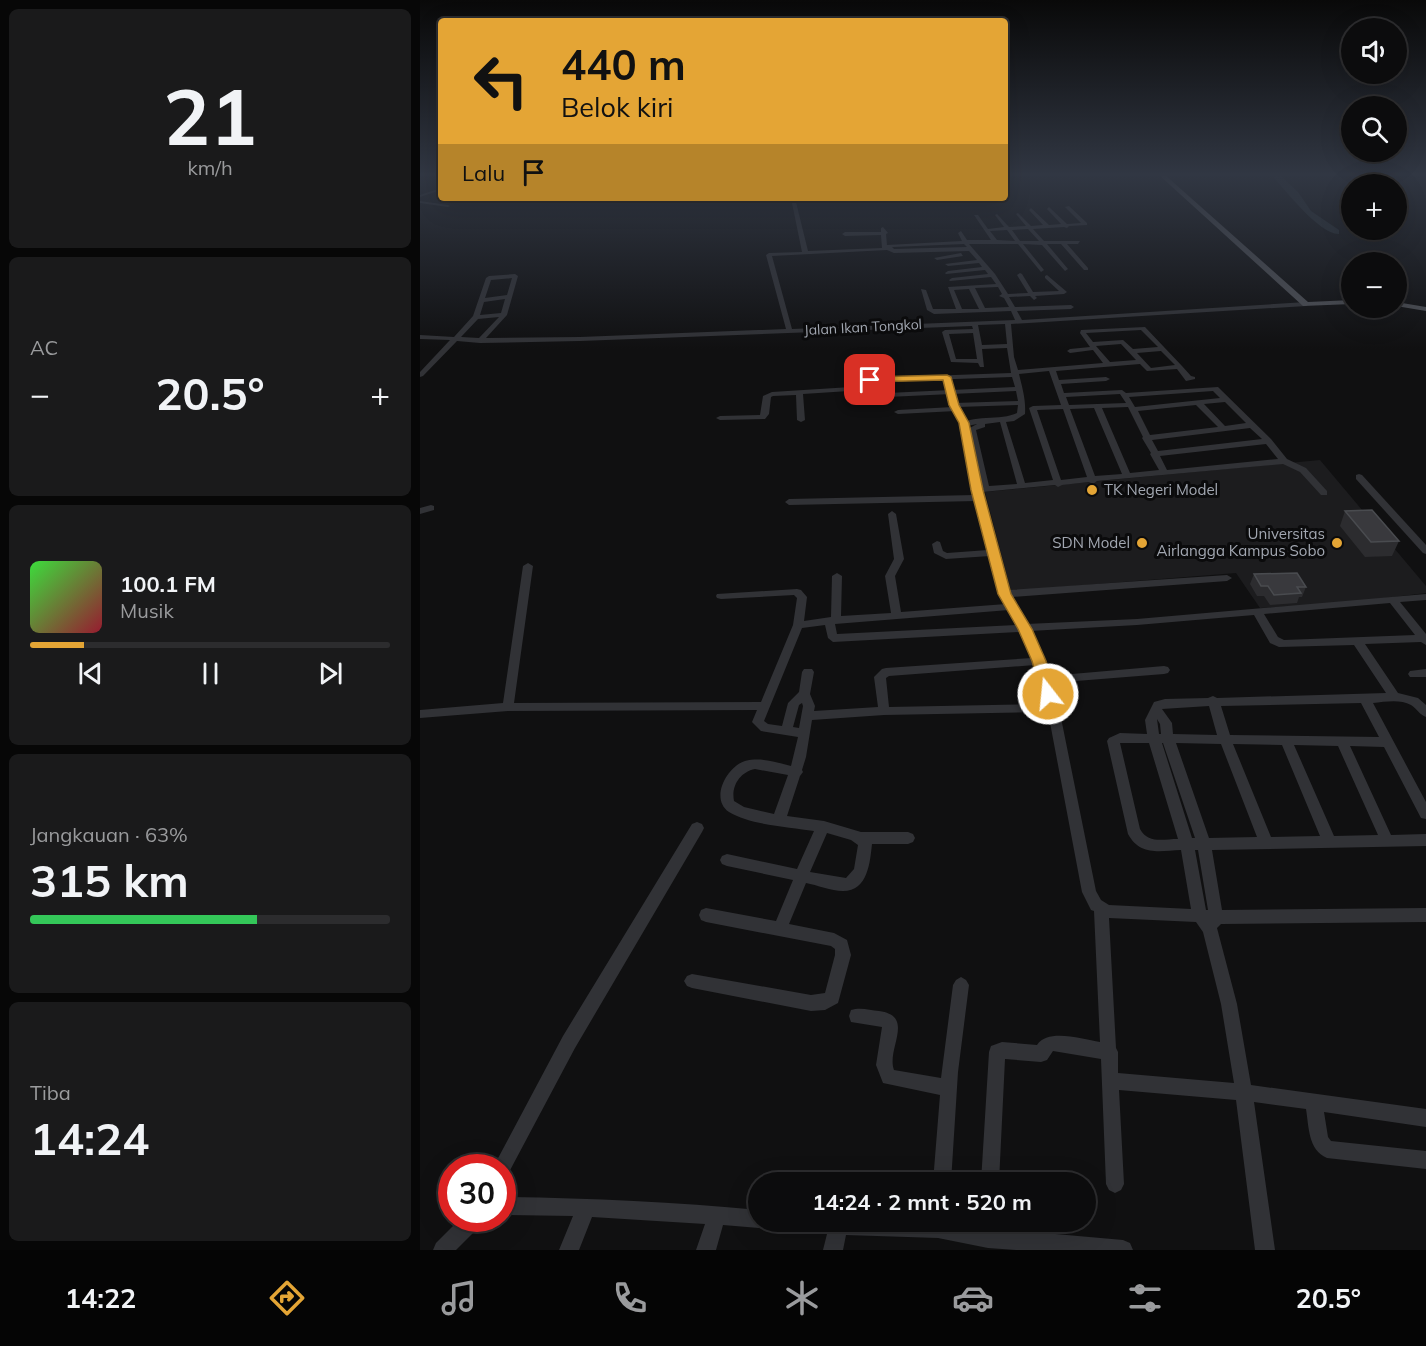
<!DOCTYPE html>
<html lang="id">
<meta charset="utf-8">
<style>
body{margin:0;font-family:Mulish,sans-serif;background:#1a1a1b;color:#f1f3f6;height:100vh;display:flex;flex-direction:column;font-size:22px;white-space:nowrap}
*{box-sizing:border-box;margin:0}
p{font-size:20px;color:#9a9b9d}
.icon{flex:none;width:33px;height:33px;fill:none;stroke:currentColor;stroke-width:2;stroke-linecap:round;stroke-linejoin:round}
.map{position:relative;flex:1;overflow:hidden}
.sheet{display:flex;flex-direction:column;gap:9px;padding:9px;background:#070707;width:420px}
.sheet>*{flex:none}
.top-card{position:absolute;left:18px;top:18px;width:570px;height:183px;border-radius:6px;box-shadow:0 6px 24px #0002,0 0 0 2px #2c2c2e;background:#e4a535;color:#111;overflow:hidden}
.controls{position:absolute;left:921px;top:18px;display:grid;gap:12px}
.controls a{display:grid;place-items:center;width:66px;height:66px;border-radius:50%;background:#0c0c0d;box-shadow:0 6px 24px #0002,0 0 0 2px #2c2c2e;font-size:30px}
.speed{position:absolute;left:18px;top:1154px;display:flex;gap:12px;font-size:30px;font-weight:700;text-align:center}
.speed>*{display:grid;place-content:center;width:78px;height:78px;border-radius:50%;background:#0c0c0d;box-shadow:0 6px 24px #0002,0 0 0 2px #2c2c2e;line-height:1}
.speed .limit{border:9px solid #d22;background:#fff;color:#111}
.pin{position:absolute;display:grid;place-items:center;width:51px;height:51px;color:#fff;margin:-26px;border-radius:12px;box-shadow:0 3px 9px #0006}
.me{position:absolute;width:66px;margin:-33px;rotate:344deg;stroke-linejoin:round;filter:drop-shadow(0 0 4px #0008)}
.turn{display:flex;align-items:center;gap:21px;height:126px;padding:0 24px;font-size:27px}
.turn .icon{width:78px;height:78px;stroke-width:2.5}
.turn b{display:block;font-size:42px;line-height:51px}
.then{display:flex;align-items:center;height:57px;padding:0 24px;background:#0003;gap:12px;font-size:22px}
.big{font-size:45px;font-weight:700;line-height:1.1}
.sheet .widget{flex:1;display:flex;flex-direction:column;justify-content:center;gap:9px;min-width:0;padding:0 21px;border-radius:9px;background:#1a1a1b}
.sheet .dial{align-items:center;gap:0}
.dial b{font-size:78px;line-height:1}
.song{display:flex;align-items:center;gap:18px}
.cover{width:72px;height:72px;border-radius:9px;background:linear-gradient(135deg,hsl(120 70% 55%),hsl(350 70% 35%))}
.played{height:6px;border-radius:3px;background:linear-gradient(90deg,#e4a535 15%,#2c2c2e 15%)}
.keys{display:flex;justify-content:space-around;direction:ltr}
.heat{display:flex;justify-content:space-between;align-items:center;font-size:33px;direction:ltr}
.charge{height:9px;border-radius:4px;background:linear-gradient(90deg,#34c759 63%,#2c2c2e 0)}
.trip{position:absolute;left:328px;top:1172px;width:348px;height:60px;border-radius:30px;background:#0c0c0d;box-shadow:0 6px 24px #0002,0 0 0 2px #2c2c2e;font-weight:700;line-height:60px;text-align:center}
.tabs{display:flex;height:96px;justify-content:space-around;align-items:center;background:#050505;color:#9a9b9d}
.tabs .icon{width:42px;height:42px}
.tabs .on{color:#e4a535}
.tabs b{font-size:27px;color:#f1f3f6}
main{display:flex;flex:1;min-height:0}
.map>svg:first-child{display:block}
.built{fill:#1c1c1e}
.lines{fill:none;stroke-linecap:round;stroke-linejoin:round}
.river{fill:#272e33;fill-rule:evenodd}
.minor{fill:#313236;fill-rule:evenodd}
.major{fill:#4d4f54;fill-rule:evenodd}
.wall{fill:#2c2c2f}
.building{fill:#39393d;stroke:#494b4f;stroke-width:1.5}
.route{fill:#e4a535;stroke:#946b22;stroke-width:1.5}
.poi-dot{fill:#e4a535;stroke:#0b0b0c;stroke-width:2}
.labels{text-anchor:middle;stroke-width:6;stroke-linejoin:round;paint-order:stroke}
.far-street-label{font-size:14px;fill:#a2a7b1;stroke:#0b0b0c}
.poi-label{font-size:15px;fill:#a2a7b1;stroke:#0b0b0c;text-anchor:end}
</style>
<main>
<section class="sheet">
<div class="widget dial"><b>21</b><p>km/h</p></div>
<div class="widget"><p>AC</p>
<div class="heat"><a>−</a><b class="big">20.5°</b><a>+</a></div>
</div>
<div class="widget">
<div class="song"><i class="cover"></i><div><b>100.1 FM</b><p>Musik</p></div></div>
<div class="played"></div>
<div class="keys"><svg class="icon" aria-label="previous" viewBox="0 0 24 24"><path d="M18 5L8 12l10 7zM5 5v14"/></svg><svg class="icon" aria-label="pause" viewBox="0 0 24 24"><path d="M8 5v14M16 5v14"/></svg><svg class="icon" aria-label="next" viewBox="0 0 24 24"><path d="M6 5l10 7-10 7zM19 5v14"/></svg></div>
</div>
<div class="widget"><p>Jangkauan · 63%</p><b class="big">315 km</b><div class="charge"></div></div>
<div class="widget"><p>Tiba</p><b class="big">14:24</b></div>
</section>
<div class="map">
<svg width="1006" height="1250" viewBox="0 0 1006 1250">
<rect width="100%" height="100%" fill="#101011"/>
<path class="built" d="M900,460L1006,586V593L925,603L840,608L816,573L591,591L565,492Z"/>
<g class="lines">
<path class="river" d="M851,174H859L878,192L891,211L919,230V234C900,235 864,189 851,174Z"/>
<g class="minor">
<path d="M21,188V190L0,197V195Z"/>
<path d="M371,198H375L388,251L462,248L461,235L425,236L422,234L425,232H461V228L463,227L468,233L466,234L467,245L542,241L538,233L541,231L547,240H571L554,215H558L568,229L584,227L575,215L577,214L589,227L606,226L596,214L598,213L611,226L623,225L609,210L611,208L629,225L641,224L627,209L629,207L647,224L661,223L645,207L649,206L667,223V225L649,226L647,228L644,227L613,229L624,241H660L658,244H647L668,268V270H664L641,244H627L648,269L645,271L622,245L603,244L624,270L621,272L598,244H549L575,274L588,294L608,293L597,275L600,273L602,274L613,292L639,291L625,278V276L627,275L647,292L644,294L615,296L617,298L614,300L610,296L589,297L595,307L651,305L654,307L651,309L597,311L602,320L886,302L889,304L886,306L591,324L594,357L598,370L683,363L673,350L650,353L647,351L650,349L670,347L660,333L661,330L725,327L762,366L771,376L775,377V379L766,381L757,369L727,371L720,364L636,371L639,380L686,377L690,379L686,381L641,384L644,393L702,390L706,393L798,387L851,439L867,459L886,468L907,491V495H901L880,472L863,464L677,481L673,484L669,482L642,485L638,487L635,485L563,492L586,584L589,590L807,575L812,578L807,581L592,597L606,624L717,619L1006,594V600L980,602L1006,634V645L1001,642L945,644L978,693L998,698L1006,705V717C1000,715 997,709 991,705C980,699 965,702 953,703L1006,802V819L1001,818L964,747L930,746L971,835L1006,834V846L792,850L802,910L1006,908V922L801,924L797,928L817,1004L831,1085L1006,1109V1127L904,1112L908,1137L911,1141L1006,1151V1169L907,1158C888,1150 889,1127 886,1109L834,1102L855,1250H835L816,1100L699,1090L704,1184L701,1190L695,1193L689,1190L686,1184L681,1059L633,1051L627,1060L621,1062L585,1059L579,1182H561L569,1052L571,1046L582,1042L617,1045C628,1028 662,1039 680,1042L674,911L671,910L662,892L628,712L464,715L392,720L386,757L382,770L383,772L380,776L367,816L404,821L441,832H488L493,834L495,838L493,842L488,844H452C450,862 448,891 423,891C411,891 397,885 386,883L369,924L414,933L427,940L431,955L418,1003L405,1010L391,1011L272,988L267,986L264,981L267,976L272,974L391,995L405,993L415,955V949L411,946L286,922L281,920L279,915L281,910L286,908L356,921L373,880L307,866L302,864L300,860L302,856L307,854L377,869L394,831C369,827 330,825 309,812C289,798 308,766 325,761C341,757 356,762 371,766L378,737L341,731L332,722L337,710L88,711L0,718V710L83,703L103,566L108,563L113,566L94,703L341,702L373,625L377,598L374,595L301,599L297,598L296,596L297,594L377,589L381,590L387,597L384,621L411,617L412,576L417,573L422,576L421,616L471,613L465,576L474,559L468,514L472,511L476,514L484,559L475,576L481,612L586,604L579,594L580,592L576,584L570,556L526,559L514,553L512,544L517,541L520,542L523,551L527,553L568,550L557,501L369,505L365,502L369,499L555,495L553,490L554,488L539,426C549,414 582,421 597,413L598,405L538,407L540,409L536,411L478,414L474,412L478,410L533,407L530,405L534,403L598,401L596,391L446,398H437L429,391L383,394L385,420L381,422L377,420L376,395L353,396L351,397L349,414L345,419L300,420L296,418L300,416L340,415L343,396L352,392L431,387L442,394H446L595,387L592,377L450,382L446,380L450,378L591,373L587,348L562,349L564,367H560L558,363L531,362L522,332L525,330L553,329L552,326L160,341L60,343L37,341L3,376L0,377V372L30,340L0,339V335L34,337L53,316L66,278L69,276L95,274L98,276L87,315L66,338L160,337L366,329L346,255L349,253L382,252ZM608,229L619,241H600L592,230ZM587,230L595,241L577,240L570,231ZM544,244L547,247L474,249L472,247ZM467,250L474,253L549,251L557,260L525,264L528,266L559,263L562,267L528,271L525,273L526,274L565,270L568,274L532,278L529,280L530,281L571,277L576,284L528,287L536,309H513L506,290L501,289L507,310L514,314L591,311L595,320L372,329L352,256ZM92,278L87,295L65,298L71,280ZM578,287L582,294L579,296L584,298L589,307L565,308L555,288ZM549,289L559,309H542L534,290ZM85,299L81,313L60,315L64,302ZM79,317L59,338L41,337L58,319ZM585,324L587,344L562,345L558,325ZM721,330L738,347L713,349L703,340L673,342L666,333ZM553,333L557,359H536L529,334ZM701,344L716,360L690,362L676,346ZM741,351L755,365L731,368L717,353ZM629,371L641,405L613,406L609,408L633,480L605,483L586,422L594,421L605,414C606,399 602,387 599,374ZM793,391L800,398L715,407L709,397ZM700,394L706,403L649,405L646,397ZM805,402L826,423L805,426L784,404ZM776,405L798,427L730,435L718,411ZM708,407L723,437L722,438L731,453L730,454L739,470L710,473L682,408ZM674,408L702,474L675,476L650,409ZM643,409L667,477L641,480L617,410ZM580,422L597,484L569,486L556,430L565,427V424ZM557,424L548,429L551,442L547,426ZM830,428L842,439L738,451L732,440ZM846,444L858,459L747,470L740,456ZM970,603L995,635L864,640L858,637L844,614ZM589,610L596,625L417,634L415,624ZM834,615L850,643L859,647L934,645L966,693L797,698L793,696L788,698L745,699L734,702L725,720L727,734L700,733L689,738L687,741L708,834C720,856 739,851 761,850L771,909L689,905L681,900L676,891L639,708L631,683L744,674L748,673L750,670L748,667L744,666L629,676L625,661L610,631L717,625ZM405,625L408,638L413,642L599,632L612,658L466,668L462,669L454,677L458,707L394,711L395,706L390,694L394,672L392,669H384L382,672L379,692L368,703L362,726L348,724L344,721L382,628ZM615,665L626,704L469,707L466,678L469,676ZM382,703L383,706L379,728L373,727L379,705ZM941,703L959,737L810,735L801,706ZM789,706L797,735L753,734L752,723L742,709ZM737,719L740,724L741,734H739ZM700,743H729L758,839C743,839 728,844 720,829ZM742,743H743L775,838H772ZM756,743L801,744L837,837L789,838ZM813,744L862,745L900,836L851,837ZM874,745L918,746L958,835L914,836ZM335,769L368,775L354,814L324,807L314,801C311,786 320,772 335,769ZM407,833L431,840L438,845L434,869L426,878L390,872ZM775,850H778L788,910H786ZM689,918L776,922L783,932L801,1004L814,1083L698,1073V1052L696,1048Z"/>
<path d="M0,201L28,205L30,206L28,207L0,203Z"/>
<path d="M541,253L543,256L517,260L514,258Z"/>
<path d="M939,474L942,475L1006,545V554L1003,553L936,479V475Z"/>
<path d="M11,505L14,506V510L0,514V508Z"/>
<path d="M1006,669V677H990L988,674L990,671Z"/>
<path d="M277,822L282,824L284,828L282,832L155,1048L88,1174L82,1177V1167H73L76,1162L143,1036L272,824Z"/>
<path d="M541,977L546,980L549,985L538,1072L531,1182H513L520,1095L463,1083L456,1065L462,1027L431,1022L429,1016L431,1010C440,1007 450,1010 459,1011C496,1016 466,1049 474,1070L521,1078L533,985L536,980Z"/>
<path d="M82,1197C168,1198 254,1202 339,1210V1221H348L346,1226L339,1228L303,1225L296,1250H276L285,1224L172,1217L159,1250H139L153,1216L82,1215Z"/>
<path d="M41,1218H63L61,1225L36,1250H13L16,1243Z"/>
<path d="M358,1221H526L559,1227L560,1221H578V1229L703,1240L710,1243L713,1250H596L568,1248L518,1238L426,1235L423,1250H403L407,1234L367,1230L360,1228Z"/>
</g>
<g class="major">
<path d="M738,174H744L888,302L932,300V304L883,306Z"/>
<path d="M976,302L1006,307V311L976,306Z"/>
</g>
</g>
<g class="wall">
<path d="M925,511L979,541L972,556L945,557L920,526Z"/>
<path d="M834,574L886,587L882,597H879L877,603L850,605L844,596H837L830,584Z"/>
</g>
<g class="building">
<path d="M952,510L979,541L951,542L925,511Z"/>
<path d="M877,573L886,587H877L881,593L854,595L848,586H841L834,574Z"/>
</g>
<linearGradient id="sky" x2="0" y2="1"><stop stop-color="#090909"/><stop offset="0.5" stop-color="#313743"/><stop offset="1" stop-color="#313743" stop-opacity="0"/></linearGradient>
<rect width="1006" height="349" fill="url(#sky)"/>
<path class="route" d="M527,375L531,377L539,405L549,423L563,490L591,594L612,629L626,661L636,694L634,698L628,699L621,694L612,661L598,629L578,594L551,490L539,423L529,405L523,380L450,382L445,380L450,377Z"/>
<g class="poi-dot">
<circle cx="672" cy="490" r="6"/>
<circle cx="722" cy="543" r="6"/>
<circle cx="917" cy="543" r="6"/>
</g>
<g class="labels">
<g class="far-street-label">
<text transform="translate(443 327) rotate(-3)" y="5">Jalan Ikan Tongkol</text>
</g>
<g class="poi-label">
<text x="684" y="495" text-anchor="start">TK Negeri Model</text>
<text x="905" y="539">Universitas<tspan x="905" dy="17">Airlangga Kampus Sobo</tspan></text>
<text x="710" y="548">SDN Model</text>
</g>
</g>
</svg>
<div class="controls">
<a><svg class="icon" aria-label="sound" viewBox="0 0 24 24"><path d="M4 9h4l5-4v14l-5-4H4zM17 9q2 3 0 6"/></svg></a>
<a><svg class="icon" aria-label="search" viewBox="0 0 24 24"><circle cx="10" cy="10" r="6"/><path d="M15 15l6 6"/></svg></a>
<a>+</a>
<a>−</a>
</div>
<div class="speed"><div class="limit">30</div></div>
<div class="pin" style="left:450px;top:380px;background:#d93025"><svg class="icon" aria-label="arrive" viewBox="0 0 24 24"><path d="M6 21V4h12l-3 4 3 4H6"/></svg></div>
<svg class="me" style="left:628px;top:694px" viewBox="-20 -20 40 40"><circle r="17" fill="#e4a535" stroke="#fff" stroke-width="3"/><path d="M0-11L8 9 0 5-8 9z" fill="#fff"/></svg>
<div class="trip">14:24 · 2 mnt · 520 m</div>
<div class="top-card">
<div class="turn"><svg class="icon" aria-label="left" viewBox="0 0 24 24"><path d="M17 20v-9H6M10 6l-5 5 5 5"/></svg><div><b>440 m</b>Belok kiri</div></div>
<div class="then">Lalu<svg class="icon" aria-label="arrive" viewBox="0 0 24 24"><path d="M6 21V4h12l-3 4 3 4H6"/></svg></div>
</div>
</div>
</main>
<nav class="tabs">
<b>14:22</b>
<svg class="icon on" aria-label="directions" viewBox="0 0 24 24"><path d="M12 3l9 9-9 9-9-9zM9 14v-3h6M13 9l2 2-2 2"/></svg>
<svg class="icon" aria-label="music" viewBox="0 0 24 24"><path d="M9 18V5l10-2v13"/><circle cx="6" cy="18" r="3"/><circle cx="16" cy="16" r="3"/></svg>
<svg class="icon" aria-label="phone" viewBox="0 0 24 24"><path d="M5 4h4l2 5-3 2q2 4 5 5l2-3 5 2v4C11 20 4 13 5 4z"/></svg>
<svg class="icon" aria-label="climate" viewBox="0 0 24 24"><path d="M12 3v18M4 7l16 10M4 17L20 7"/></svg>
<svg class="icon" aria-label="car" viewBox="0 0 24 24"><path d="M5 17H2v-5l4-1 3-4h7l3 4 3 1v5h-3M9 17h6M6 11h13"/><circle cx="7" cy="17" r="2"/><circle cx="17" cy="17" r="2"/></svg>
<svg class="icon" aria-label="filters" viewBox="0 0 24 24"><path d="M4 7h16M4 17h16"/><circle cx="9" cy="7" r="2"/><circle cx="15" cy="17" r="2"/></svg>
<b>20.5°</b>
</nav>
